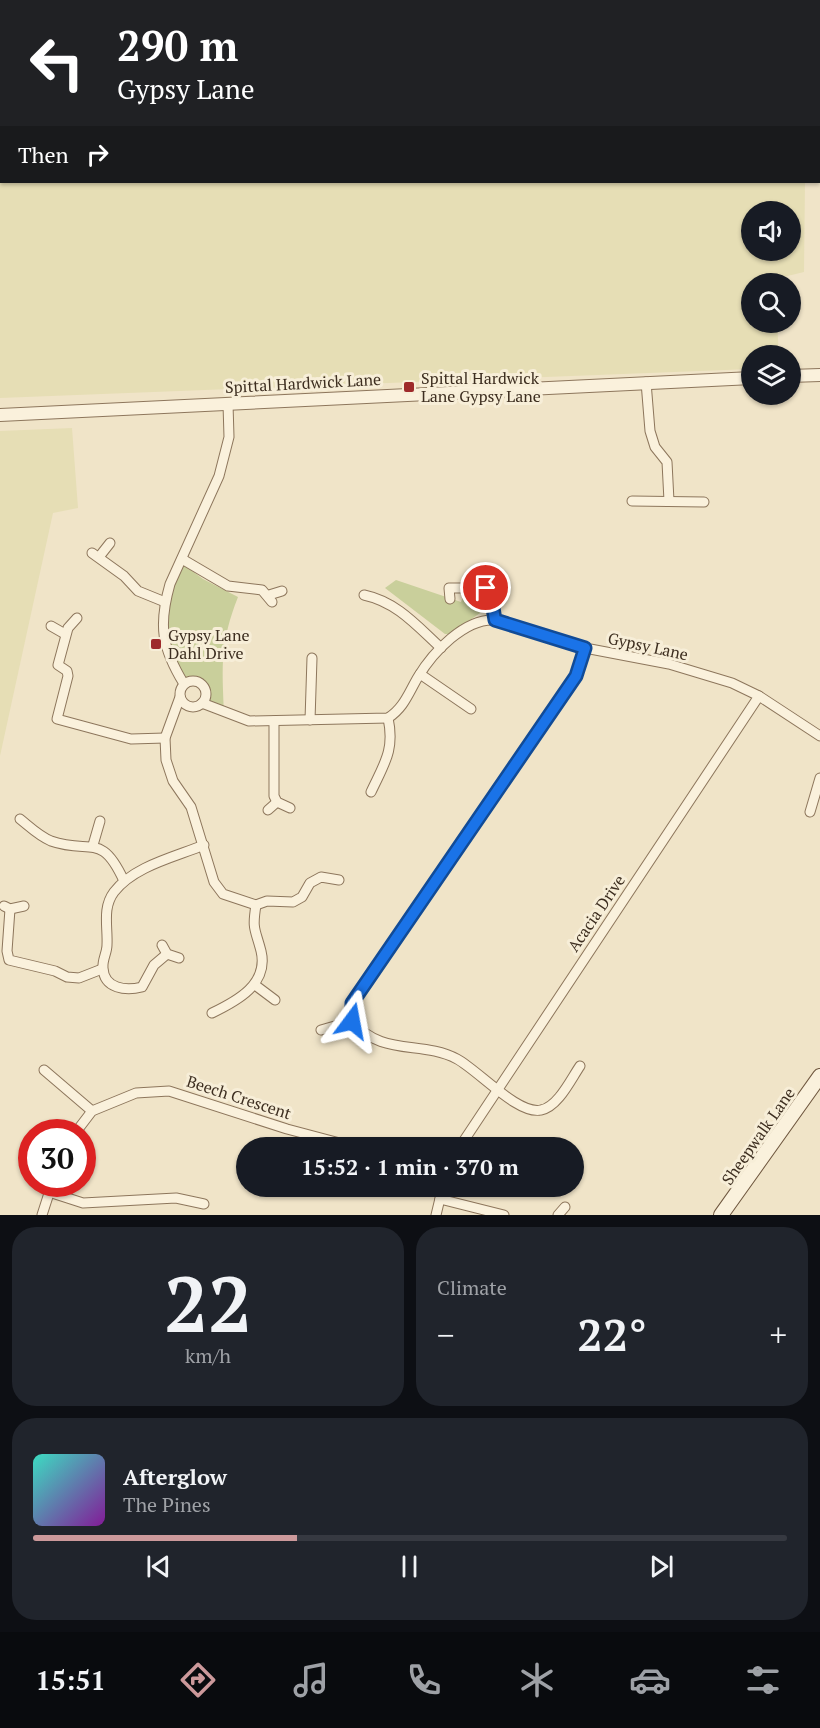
<!DOCTYPE html>
<meta charset="utf-8">
<style>
body{margin:0;font-family:"PT Serif",serif;background:#20242c;color:#f1f3f6;height:100vh;display:flex;flex-direction:column;font-size:22px;white-space:nowrap}
*{box-sizing:border-box;margin:0}
p{font-size:20px;color:#9ea1a6}
.icon{flex:none;width:33px;height:33px;fill:none;stroke:currentColor;stroke-width:2;stroke-linecap:round;stroke-linejoin:round}
.map{position:relative;height:1215px;overflow:hidden}
.details{display:flex;flex-direction:column;gap:12px;padding:12px;background:#0d0f14;flex:1}
.details>*{flex:none}
.banner{position:absolute;left:0px;top:0px;width:820px;height:183px;box-shadow:0 2px 4px #0004;background:#202124;color:#fff;overflow:hidden}
.controls{position:absolute;left:741px;top:201px;display:grid;gap:12px}
.controls a{display:grid;place-items:center;width:60px;height:60px;border-radius:50%;background:#171b24;box-shadow:0 2px 4px #0004;font-size:30px}
.speed{position:absolute;left:18px;top:1119px;display:flex;gap:12px;font-size:30px;font-weight:700;text-align:center}
.speed>*{display:grid;place-content:center;width:78px;height:78px;border-radius:50%;background:#171b24;box-shadow:0 2px 4px #0004;line-height:1}
.speed .limit{border:9px solid #d22;background:#fff;color:#111}
.pin{position:absolute;display:grid;place-items:center;width:51px;height:51px;color:#fff;margin:-26px;border:3px solid #fff;border-radius:50%;box-shadow:0 2px 6px #0007}
.me{position:absolute;width:66px;margin:-33px;rotate:13deg;stroke-linejoin:round;filter:drop-shadow(0 0 4px #0008)}
.turn{display:flex;align-items:center;gap:21px;height:126px;padding:0 18px;font-size:27px}
.turn .icon{width:78px;height:78px;stroke-width:2.5}
.turn b{display:block;font-size:42px;line-height:51px}
.then{display:flex;align-items:center;height:57px;padding:0 18px;background:#0003;gap:12px;font-size:22px}
.big{font-size:45px;font-weight:800;line-height:1.1}
.details .tile{flex:1;display:flex;flex-direction:column;justify-content:center;gap:9px;min-width:0;padding:0 21px;border-radius:24px;background:#20242c}
.details .dial{align-items:center;gap:0}
.dial b{font-size:78px;line-height:1}
.song{display:flex;align-items:center;gap:18px}
.cover{width:72px;height:72px;border-radius:9px;background:linear-gradient(135deg,hsl(170 70% 55%),hsl(290 70% 35%))}
.played{height:6px;border-radius:3px;background:linear-gradient(90deg,#cc999b 35%,#363941 35%)}
.keys{display:flex;justify-content:space-around;direction:ltr}
.heat{display:flex;justify-content:space-between;align-items:center;font-size:33px;direction:ltr}
.details .tiles{flex:1;display:grid;gap:12px;grid-template-columns:1fr 1fr}
.tile:last-child{grid-column:span 2}
.trip{position:absolute;left:236px;top:1137px;width:348px;height:60px;border-radius:30px;background:#171b24;box-shadow:0 2px 4px #0004;font-weight:800;line-height:60px;text-align:center}
.tabs{display:flex;height:96px;justify-content:space-around;align-items:center;background:#090b0e;color:#9ea1a6}
.tabs .icon{width:42px;height:42px}
.tabs .on{color:#cc999b}
.tabs b{font-size:27px;color:#f1f3f6}
.map>svg:first-child{display:block}
.farmland{fill:#e6deb5;fill-rule:evenodd}
.green{fill:#c9cf9b}
.lines{fill:none;stroke-linecap:round;stroke-linejoin:round}
.minor-casing{stroke:#8d765c;stroke-width:11}
.tertiary-casing{stroke:#8d765c;stroke-width:14}
.secondary-casing{stroke:#6f573f;stroke-width:16}
.minor{stroke:#faf1dc;stroke-width:9}
.tertiary{stroke:#faf1dc;stroke-width:12}
.secondary{stroke:#faf1dc;stroke-width:14}
.route-casing{stroke:#114b97;stroke-width:15}
.route{stroke:#1a73e8;stroke-width:10}
.poi-dot{fill:#9e2a2b;stroke:#f7eed8;stroke-width:2}
.labels{text-anchor:middle;stroke-width:6;stroke-linejoin:round;paint-order:stroke}
.poi-label{font-size:16px;fill:#3d2e20;stroke:#f7eed8;text-anchor:start}
.street-label{font-size:16px;fill:#3d2e20;stroke:#f7eed8}
</style>
<div class="map">
<svg width="820" height="1215" viewBox="0 0 820 1215">
<rect width="100%" height="100%" fill="#f0e4c8"/>
<g class="farmland">
<path d="M0,0H809L2,2V182H805L804,272L775,279V283L752,284V322L777,323L779,355L752,356L751,369L0,398ZM752,212H790V250H752Z"/>
<path d="M72,428L78,508L53,513L0,756V431Z"/>
</g>
<g class="green">
<path d="M180,562L203,579L238,597C220,643 222,664 224,713L204,701C208,688 200,679 186,683L169,660L164,616Z"/>
<path d="M396,580L461,602L464,594L482,597L483,611L450,634H445L385,588Z"/>
</g>
<g class="lines">
<g class="minor-casing">
<g id="minor">
<path d="M646,382L650,431L655,447L667,462L669,501"/>
<path d="M632,501L704,502"/>
<path d="M92,553L124,576L138,591L165,602"/>
<path d="M99,557L110,543"/>
<path d="M182,559L228,586L262,590L272,602"/>
<path d="M269,595L282,591"/>
<path d="M364,595C397,602 417,626 441,648"/>
<path d="M450,599L449,588H486L490,590L495,620"/>
<path d="M77,618L68,628L58,665L67,671L68,676L57,719L131,739L165,738"/>
<path d="M51,626L65,634"/>
<path d="M420,674L471,709"/>
<circle cx="193" cy="694" r="13"/>
<path d="M184,684C162,648 158,626 170,584L219,476L229,437L228,404"/>
<path d="M180,697L165,738L166,760L173,781L191,807L214,882L223,894L256,905L267,901L293,902L302,897L310,883L321,877L339,880"/>
<path d="M202,703L249,721L388,718C404,708 409,692 418,677C433,652 465,618 495,620L585,648L669,664L732,683L759,696L820,736"/>
<path d="M310,720L312,658"/>
<path d="M274,721V796L277,802L290,808"/>
<path d="M371,792C384,764 395,750 388,718"/>
<path d="M268,810L277,802"/>
<path d="M810,812L820,778"/>
<path d="M20,819C30,827 39,836 51,841C91,855 101,831 124,881"/>
<path d="M93,845L100,821"/>
<path d="M4,906L10,909L24,906"/>
<path d="M10,909L7,951L9,960L55,971L67,977L79,978L102,969"/>
<path d="M162,945L167,954L179,958"/>
<path d="M167,954L154,965L142,987C126,991 104,989 103,968C102,960 107,953 107,945C108,927 102,908 114,892C134,866 175,857 204,845"/>
<path d="M255,985L275,1000"/>
<path d="M212,1013C237,1001 269,984 261,951C255,928 252,930 256,905"/>
<path d="M321,1030L352,1021"/>
<path d="M580,1066C571,1079 558,1107 541,1110C518,1115 479,1071 457,1059C421,1040 382,1057 352,1021V1003L576,676L585,648"/>
<path d="M44,1070L92,1111"/>
<path d="M76,1132L92,1111L136,1093L169,1091L287,1129L351,1146L369,1148"/>
<path d="M459,1148L759,696"/>
<path d="M49,1192L83,1203L176,1198L204,1204"/>
<path d="M440,1199L504,1215"/>
<path d="M42,1215L52,1184"/>
<path d="M436,1215L443,1186"/>
<path d="M558,1215L565,1207"/>
</g>
</g>
<g class="tertiary-casing">
<g id="tertiary">
<path d="M790,376L820,375"/>
<path d="M0,415L752,378"/>
</g>
</g>
<g class="secondary-casing">
<path id="secondary" d="M721,1215L820,1076"/>
</g>
<use href="#minor" class="minor"/>
<use href="#tertiary" class="tertiary"/>
<use href="#secondary" class="secondary"/>
</g>
<g class="lines">
<g class="route-casing">
<path id="route" d="M352,1021V1003L576,676L585,648L495,620L490,590L486,588"/>
</g>
<use href="#route" class="route"/>
</g>
<g class="poi-dot">
<rect x="403" y="381" width="12" height="12" rx="3"/>
<rect x="150" y="638" width="12" height="12" rx="3"/>
</g>
<g class="labels">
<g class="poi-label">
<text x="421" y="384">Spittal Hardwick<tspan x="421" dy="18">Lane Gypsy Lane</tspan></text>
<text x="168" y="641">Gypsy Lane<tspan x="168" dy="18">Dahl Drive</tspan></text>
</g>
<g class="street-label">
<text transform="translate(303 383) rotate(-3)" y="6">Spittal Hardwick Lane</text>
<text transform="translate(648 646) rotate(12)" y="6">Gypsy Lane</text>
<text transform="translate(596 913) rotate(-56)" y="6">Acacia Drive</text>
<text transform="translate(239 1097) rotate(18)" y="6">Beech Crescent</text>
<text transform="translate(758 1136) rotate(-55)" y="6">Sheepwalk Lane</text>
</g>
</g>
</svg>
<div class="controls">
<a><svg class="icon" aria-label="sound" viewBox="0 0 24 24"><path d="M4 9h4l5-4v14l-5-4H4zM17 9q2 3 0 6"/></svg></a>
<a><svg class="icon" aria-label="search" viewBox="0 0 24 24"><circle cx="10" cy="10" r="6"/><path d="M15 15l6 6"/></svg></a>
<a><svg class="icon" aria-label="layers" viewBox="0 0 24 24"><path d="M12 4l9 5-9 5-9-5zM3 14l9 5 9-5"/></svg></a>
</div>
<div class="speed"><div class="limit">30</div></div>
<div class="pin" style="left:486px;top:588px;background:#d93025"><svg class="icon" aria-label="arrive" viewBox="0 0 24 24"><path d="M6 21V4h12l-3 4 3 4H6"/></svg></div>
<svg class="me" style="left:352px;top:1021px" viewBox="-20 -20 40 40"><path d="M0-17L14 15 0 8-14 15z" fill="#1a73e8" stroke="#fff" stroke-width="4"/></svg>
<div class="trip">15:52 · 1 min · 370 m</div>
<div class="banner">
<div class="turn"><svg class="icon" aria-label="left" viewBox="0 0 24 24"><path d="M17 20v-9H6M10 6l-5 5 5 5"/></svg><div><b>290 m</b>Gypsy Lane</div></div>
<div class="then">Then<svg class="icon" aria-label="right" viewBox="0 0 24 24"><path d="M7 20v-9h11M14 6l5 5-5 5"/></svg></div>
</div>
</div>
<section class="details">
<div class="tiles">
<div class="tile dial"><b>22</b><p>km/h</p></div>
<div class="tile"><p>Climate</p>
<div class="heat"><a>−</a><b class="big">22°</b><a>+</a></div>
</div>
<div class="tile">
<div class="song"><i class="cover"></i><div><b>Afterglow</b><p>The Pines</p></div></div>
<div class="played"></div>
<div class="keys"><svg class="icon" aria-label="previous" viewBox="0 0 24 24"><path d="M18 5L8 12l10 7zM5 5v14"/></svg><svg class="icon" aria-label="pause" viewBox="0 0 24 24"><path d="M8 5v14M16 5v14"/></svg><svg class="icon" aria-label="next" viewBox="0 0 24 24"><path d="M6 5l10 7-10 7zM19 5v14"/></svg></div>
</div>
</div>
</section>
<nav class="tabs">
<b>15:51</b>
<svg class="icon on" aria-label="directions" viewBox="0 0 24 24"><path d="M12 3l9 9-9 9-9-9zM9 14v-3h6M13 9l2 2-2 2"/></svg>
<svg class="icon" aria-label="music" viewBox="0 0 24 24"><path d="M9 18V5l10-2v13"/><circle cx="6" cy="18" r="3"/><circle cx="16" cy="16" r="3"/></svg>
<svg class="icon" aria-label="phone" viewBox="0 0 24 24"><path d="M5 4h4l2 5-3 2q2 4 5 5l2-3 5 2v4C11 20 4 13 5 4z"/></svg>
<svg class="icon" aria-label="climate" viewBox="0 0 24 24"><path d="M12 3v18M4 7l16 10M4 17L20 7"/></svg>
<svg class="icon" aria-label="car" viewBox="0 0 24 24"><path d="M5 17H2v-5l4-1 3-4h7l3 4 3 1v5h-3M9 17h6M6 11h13"/><circle cx="7" cy="17" r="2"/><circle cx="17" cy="17" r="2"/></svg>
<svg class="icon" aria-label="filters" viewBox="0 0 24 24"><path d="M4 7h16M4 17h16"/><circle cx="9" cy="7" r="2"/><circle cx="15" cy="17" r="2"/></svg>
</nav>
